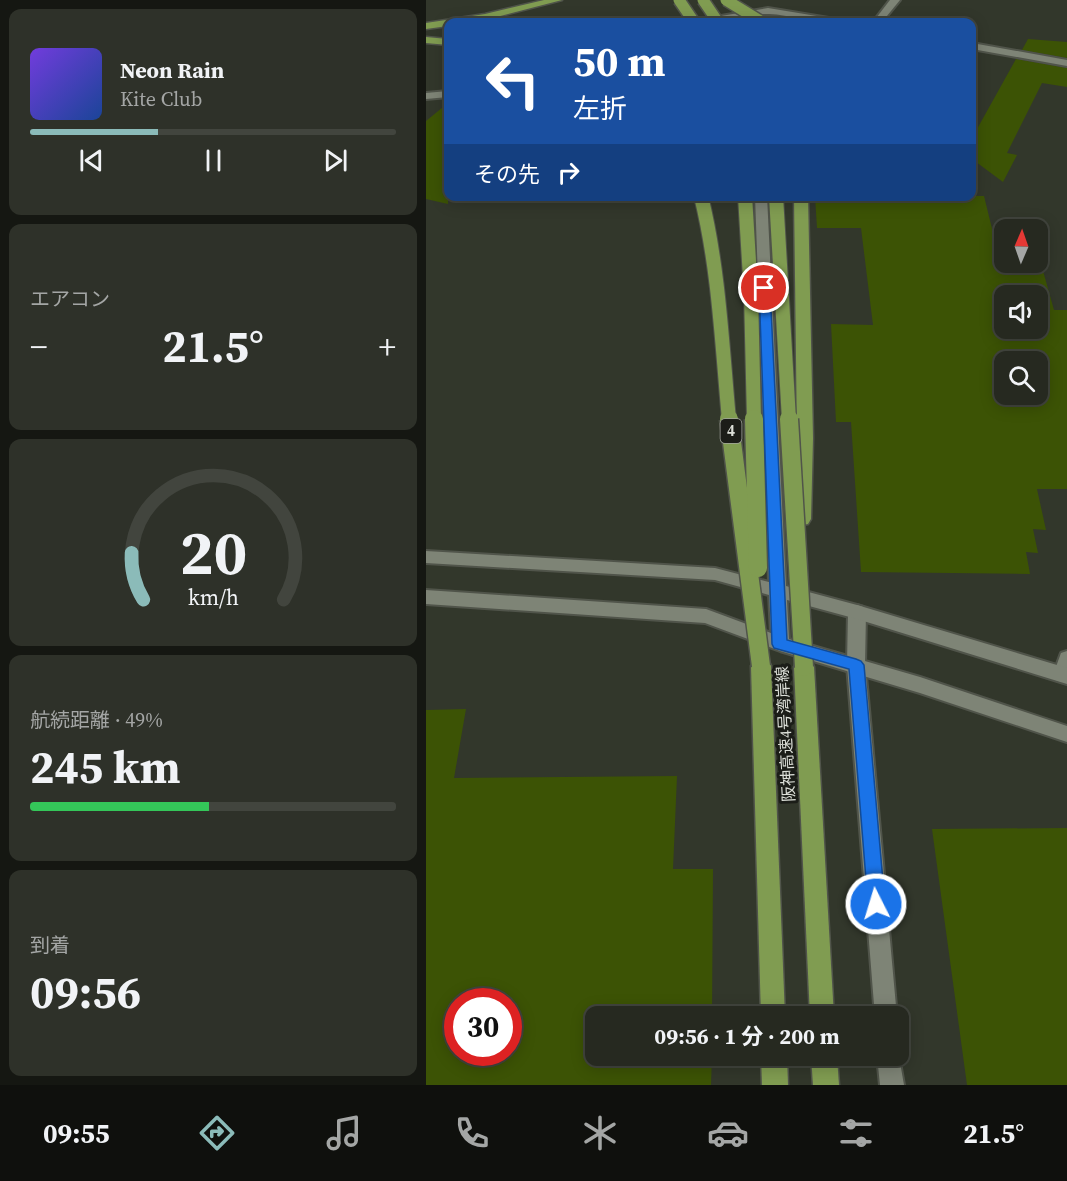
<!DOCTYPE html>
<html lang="ja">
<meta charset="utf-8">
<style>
body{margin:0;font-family:"Source Serif 4","Noto Sans JP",serif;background:#2e3129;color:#f1f3f6;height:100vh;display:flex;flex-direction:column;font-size:22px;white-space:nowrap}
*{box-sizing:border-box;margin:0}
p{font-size:20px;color:#a4a6a5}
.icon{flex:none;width:33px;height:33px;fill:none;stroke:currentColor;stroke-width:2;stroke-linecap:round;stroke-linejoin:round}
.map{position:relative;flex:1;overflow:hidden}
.sheet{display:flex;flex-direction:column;gap:9px;padding:9px;background:#151712;width:426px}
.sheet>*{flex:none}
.hud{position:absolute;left:18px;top:18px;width:532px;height:183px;border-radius:12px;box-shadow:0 3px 15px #0003,0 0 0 2px #42453e;background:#1a4fa0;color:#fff;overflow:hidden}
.needle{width:39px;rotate:2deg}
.buttons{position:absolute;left:568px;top:219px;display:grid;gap:12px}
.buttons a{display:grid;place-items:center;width:54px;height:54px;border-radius:12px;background:#262920;box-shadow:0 3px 15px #0003,0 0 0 2px #42453e;font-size:30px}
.speed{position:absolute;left:18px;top:988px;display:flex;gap:12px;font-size:30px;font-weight:700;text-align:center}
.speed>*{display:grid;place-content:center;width:78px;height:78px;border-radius:50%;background:#262920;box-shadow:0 3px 15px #0003,0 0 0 2px #42453e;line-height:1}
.speed .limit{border:9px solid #d22;background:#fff;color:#111}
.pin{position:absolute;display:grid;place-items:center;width:51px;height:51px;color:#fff;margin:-26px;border:3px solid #fff;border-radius:50%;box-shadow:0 2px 6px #0007}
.me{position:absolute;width:66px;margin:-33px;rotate:355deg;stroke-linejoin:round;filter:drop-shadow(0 0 4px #0008)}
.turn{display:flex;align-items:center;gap:21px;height:126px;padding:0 30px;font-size:27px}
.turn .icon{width:78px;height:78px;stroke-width:2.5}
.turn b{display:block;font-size:42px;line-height:51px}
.then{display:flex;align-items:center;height:57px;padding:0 30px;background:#0003;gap:12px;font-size:22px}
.big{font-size:45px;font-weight:700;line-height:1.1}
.sheet .widget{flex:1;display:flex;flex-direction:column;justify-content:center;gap:9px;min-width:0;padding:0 21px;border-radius:12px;background:#2e3129}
.sheet .dial{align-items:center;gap:0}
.dial svg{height:156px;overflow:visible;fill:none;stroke:#42453e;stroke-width:7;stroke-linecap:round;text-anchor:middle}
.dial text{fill:#f1f3f6;stroke:none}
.song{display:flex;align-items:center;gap:18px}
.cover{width:72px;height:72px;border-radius:9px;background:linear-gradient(135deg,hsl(260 70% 55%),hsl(220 70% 35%))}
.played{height:6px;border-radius:3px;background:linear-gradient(90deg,#8bbbb9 35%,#42453e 35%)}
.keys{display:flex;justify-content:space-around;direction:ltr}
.heat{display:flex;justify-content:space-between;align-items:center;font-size:33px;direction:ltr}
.charge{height:9px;border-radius:4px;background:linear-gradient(90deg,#34c759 49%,#42453e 0)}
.trip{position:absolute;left:159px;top:1006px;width:324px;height:60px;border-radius:12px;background:#262920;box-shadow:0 3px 15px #0003,0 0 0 2px #42453e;font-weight:700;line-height:60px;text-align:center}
.tab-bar{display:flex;height:96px;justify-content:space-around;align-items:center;background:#0f100d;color:#a4a6a5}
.tab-bar .icon{width:42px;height:42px}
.tab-bar .current{color:#8bbbb9}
.tab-bar b{font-size:27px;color:#f1f3f6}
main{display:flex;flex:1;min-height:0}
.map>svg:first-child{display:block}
.building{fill:#3c5305;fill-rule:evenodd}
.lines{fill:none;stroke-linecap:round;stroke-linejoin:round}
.service-casing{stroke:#50544a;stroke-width:4}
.minor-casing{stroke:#50544a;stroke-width:4}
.tertiary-casing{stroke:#50544a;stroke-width:4}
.motorway-casing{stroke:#50544a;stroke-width:3}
.service{fill:#7e8476;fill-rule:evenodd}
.minor{fill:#7e8476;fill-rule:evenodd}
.tertiary{fill:#7e8476;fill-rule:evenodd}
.motorway{fill:#809c51;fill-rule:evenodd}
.motorway-bridge-far2-casing{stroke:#50544a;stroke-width:14;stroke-linecap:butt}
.motorway-bridge-far1-casing{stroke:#50544a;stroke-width:16;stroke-linecap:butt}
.motorway-bridge-casing{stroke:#50544a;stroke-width:21;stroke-linecap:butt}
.motorway-bridge-far2{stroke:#809c51;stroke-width:11}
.motorway-bridge-far1{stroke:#809c51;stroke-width:14}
.motorway-bridge{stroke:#809c51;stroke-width:18}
.route{fill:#1a73e8;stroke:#114b97;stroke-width:1.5}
.labels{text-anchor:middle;stroke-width:6;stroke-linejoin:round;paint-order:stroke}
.shield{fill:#1b1d18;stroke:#a2a59e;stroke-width:1.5}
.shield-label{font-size:15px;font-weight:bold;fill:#dcdfd8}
.street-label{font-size:16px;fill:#dcdfd8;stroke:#1b1d18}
</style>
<main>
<section class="sheet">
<div class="widget">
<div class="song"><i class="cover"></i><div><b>Neon Rain</b><p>Kite Club</p></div></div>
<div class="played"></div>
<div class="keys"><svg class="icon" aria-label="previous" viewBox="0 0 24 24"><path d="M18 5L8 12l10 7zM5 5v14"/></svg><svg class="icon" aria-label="pause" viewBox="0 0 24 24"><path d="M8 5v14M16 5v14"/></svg><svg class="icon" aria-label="next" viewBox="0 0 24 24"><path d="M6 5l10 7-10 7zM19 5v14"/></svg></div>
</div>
<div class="widget"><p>エアコン</p>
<div class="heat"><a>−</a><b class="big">21.5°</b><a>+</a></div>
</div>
<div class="widget dial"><svg viewBox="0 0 100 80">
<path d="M14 69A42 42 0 1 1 86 69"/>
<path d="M14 69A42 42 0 0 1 8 45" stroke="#8bbbb9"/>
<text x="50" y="56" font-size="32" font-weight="700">20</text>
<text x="50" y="72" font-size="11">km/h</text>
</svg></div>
<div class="widget"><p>航続距離 · 49%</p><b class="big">245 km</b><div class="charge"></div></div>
<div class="widget"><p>到着</p><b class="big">09:56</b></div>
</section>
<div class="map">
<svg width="641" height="1085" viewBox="0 0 641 1085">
<rect width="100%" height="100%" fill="#32372b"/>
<g class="building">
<path d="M602,39L641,42V58L596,50Z"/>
<path d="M590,59L641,68V87L616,83L581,153L591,155L577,182L546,159V138Z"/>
<path d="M22,103V204L0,199V121Z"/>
<path d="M389,196H558L572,253H579V262H612V253L628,310H641V489H611L620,530L607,529L612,553L600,552L604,574L435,572L425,422H410L405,324L447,325L435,228H391ZM579,296H612V328H579ZM579,362H612V394H579Z"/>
<path d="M40,709L28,778L251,776L247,869H287L286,1017H170V1056H286L285,1085H0V710ZM32,1002H82V1053H32Z"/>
<path d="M641,828V1085H541L506,829Z"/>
</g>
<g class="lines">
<g class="service-casing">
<path id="service" d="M22,91V97L0,99V93Z"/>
</g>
<g class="minor-casing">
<g id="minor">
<path d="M464,0H474L456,22H447Z"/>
<path d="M431,605L437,607L440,612L439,665L471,1017H449L421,665L422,612L425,607Z"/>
<path d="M641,651V681L636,682L630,680L627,675L635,653Z"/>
<path d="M472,1051L478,1085H454L451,1056H472Z"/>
</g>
</g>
<g class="tertiary-casing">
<g id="tertiary">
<path d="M342,8L409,19L414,22C390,25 367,15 343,14C319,13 296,25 272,22L277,19Z"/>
<path d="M546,43L641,60V66L546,49Z"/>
<path d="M329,196H341L360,586L431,605L641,668V684L431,619L361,600L363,639L494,677L641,726V742L494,693L354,651L279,623L0,604V590L280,609L345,633L343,595L289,580L0,563V551L289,568L343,582Z"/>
</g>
</g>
<g class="motorway-casing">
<g id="motorway">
<path d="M118,0H136L59,20L22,22V26L0,29V23L59,14Z"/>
<path d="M0,37L22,39V45L0,43Z"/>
<path d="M368,196H382L387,438L385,519L382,524L376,525L370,524L367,519L371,438Z"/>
<path d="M335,658L342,660L345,666L359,1017H335L325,666L328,660Z"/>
<path d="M378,659L385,661L388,667L408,1017H384L368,667L371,661Z"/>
<path d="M335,1056H361L362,1085H336Z"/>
<path d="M385,1056H411L413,1085H387Z"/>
</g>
</g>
<use href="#service" class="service"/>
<use href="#minor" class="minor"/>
<use href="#tertiary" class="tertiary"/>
<use href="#motorway" class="motorway"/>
<g class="motorway-bridge-far2-casing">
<g id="motorway-bridge-far2">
<path d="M253,0L268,22"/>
<path d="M277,0L292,22"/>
<path d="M300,0L336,22"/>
</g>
</g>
<g class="motorway-bridge-far1-casing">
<g id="motorway-bridge-far1">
<path d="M275,196C293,269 296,345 303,420"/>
<path d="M319,196L325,294L328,420"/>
<path d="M350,196L363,420"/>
</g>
</g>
<g class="motorway-bridge-casing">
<g id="motorway-bridge">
<path d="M303,419L335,666"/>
<path d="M328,419L332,568"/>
<path d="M363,419L378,667"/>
</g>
</g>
<use href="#motorway-bridge-far2" class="motorway-bridge-far2"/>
<use href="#motorway-bridge-far1" class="motorway-bridge-far1"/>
<use href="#motorway-bridge" class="motorway-bridge"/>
</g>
<path class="route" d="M338,285L344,288L361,640L430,659L435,661L438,665L459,904L457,910L450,913L444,910L442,904L423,669L348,648L346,644L333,288Z"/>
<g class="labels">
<rect class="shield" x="294.5" y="419" width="21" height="24" rx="4.5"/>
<g class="shield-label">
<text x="305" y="436">4</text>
</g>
<g class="street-label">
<text transform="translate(359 734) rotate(-93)" y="6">阪神高速4号湾岸線</text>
</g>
</g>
</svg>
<div class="buttons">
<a><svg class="needle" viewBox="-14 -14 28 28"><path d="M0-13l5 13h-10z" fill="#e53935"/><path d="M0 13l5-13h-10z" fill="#a4a6a5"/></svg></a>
<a><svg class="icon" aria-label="sound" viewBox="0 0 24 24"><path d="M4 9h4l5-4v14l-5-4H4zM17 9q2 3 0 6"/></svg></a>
<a><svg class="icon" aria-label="search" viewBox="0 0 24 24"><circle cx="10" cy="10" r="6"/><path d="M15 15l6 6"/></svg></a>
</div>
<div class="speed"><div class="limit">30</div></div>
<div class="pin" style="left:338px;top:288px;background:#d93025"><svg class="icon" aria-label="arrive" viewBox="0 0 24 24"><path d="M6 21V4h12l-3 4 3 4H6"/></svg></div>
<svg class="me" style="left:450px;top:904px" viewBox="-20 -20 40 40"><circle r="17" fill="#1a73e8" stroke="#fff" stroke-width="3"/><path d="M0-11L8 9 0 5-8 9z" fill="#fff"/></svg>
<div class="trip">09:56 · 1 分 · 200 m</div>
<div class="hud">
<div class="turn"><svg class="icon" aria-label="left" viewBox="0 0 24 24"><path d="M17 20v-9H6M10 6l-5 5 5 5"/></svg><div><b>50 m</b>左折</div></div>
<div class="then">その先<svg class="icon" aria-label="right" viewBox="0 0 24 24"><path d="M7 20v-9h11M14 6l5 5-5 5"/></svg></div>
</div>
</div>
</main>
<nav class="tab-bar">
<b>09:55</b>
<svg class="icon current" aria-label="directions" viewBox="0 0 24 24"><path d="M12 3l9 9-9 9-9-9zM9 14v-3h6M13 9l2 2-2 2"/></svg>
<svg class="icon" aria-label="music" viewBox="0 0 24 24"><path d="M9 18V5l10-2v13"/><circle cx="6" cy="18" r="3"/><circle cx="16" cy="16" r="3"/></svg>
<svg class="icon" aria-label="phone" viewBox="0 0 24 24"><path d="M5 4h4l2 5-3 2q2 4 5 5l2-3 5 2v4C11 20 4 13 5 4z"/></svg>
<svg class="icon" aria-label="climate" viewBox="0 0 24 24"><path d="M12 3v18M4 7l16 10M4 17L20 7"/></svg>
<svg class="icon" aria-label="car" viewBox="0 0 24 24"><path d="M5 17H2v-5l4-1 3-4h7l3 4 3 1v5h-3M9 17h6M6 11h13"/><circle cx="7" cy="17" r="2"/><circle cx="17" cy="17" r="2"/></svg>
<svg class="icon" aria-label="filters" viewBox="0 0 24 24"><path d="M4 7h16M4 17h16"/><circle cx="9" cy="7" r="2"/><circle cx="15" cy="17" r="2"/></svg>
<b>21.5°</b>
</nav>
